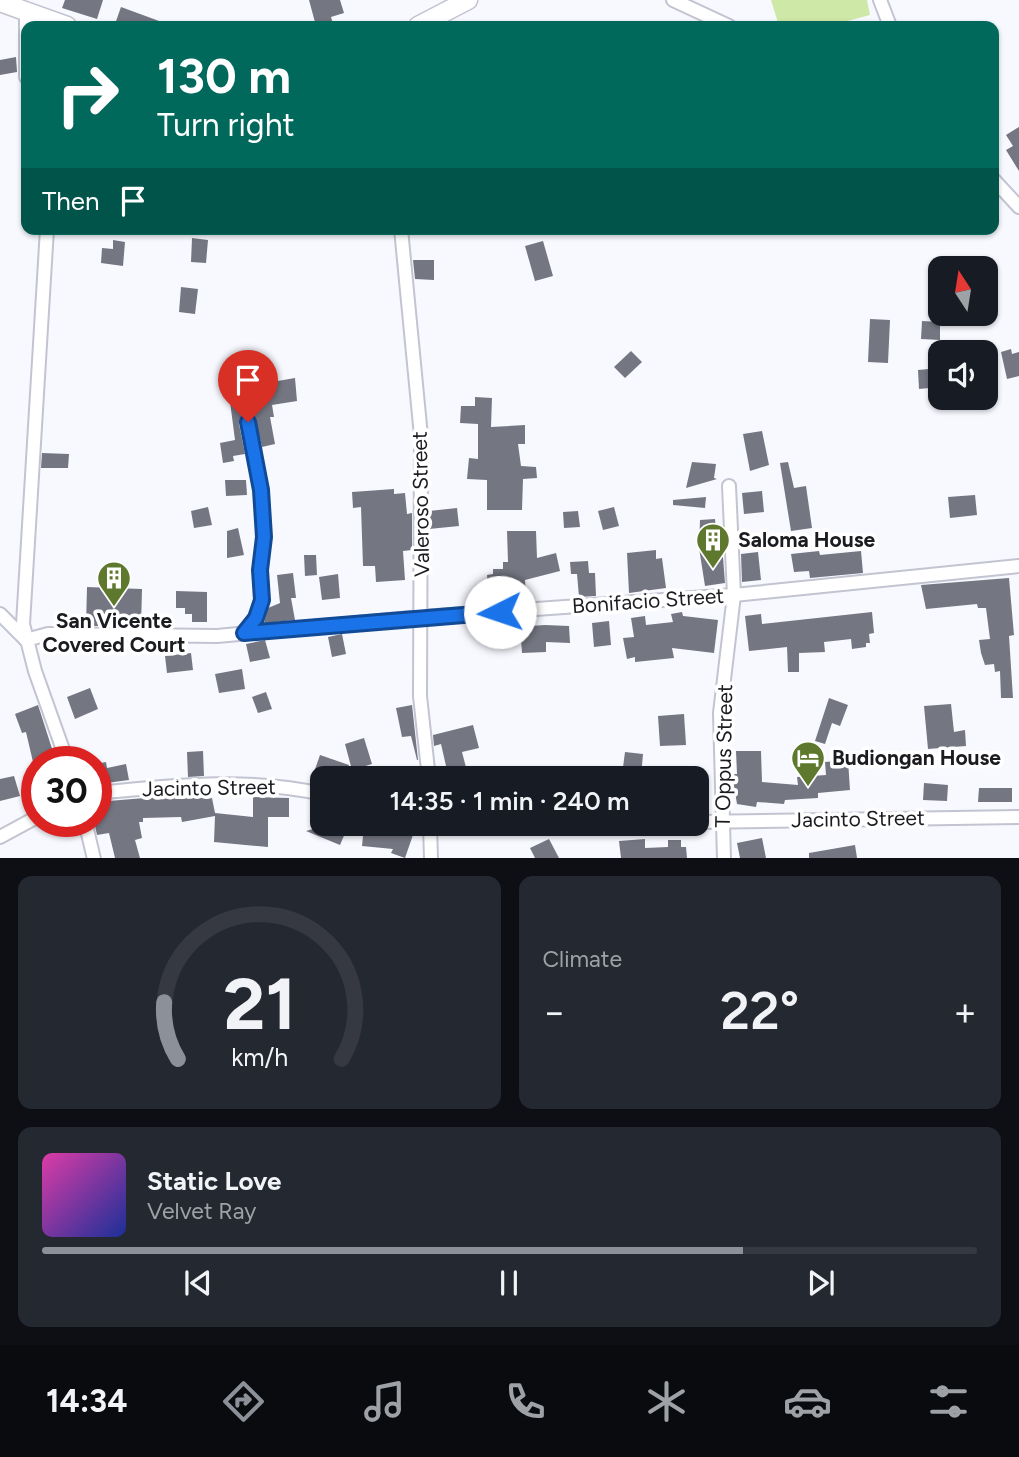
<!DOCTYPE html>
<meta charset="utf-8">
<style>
body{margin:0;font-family:Figtree,sans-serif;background:#242831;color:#f1f3f6;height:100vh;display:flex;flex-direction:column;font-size:26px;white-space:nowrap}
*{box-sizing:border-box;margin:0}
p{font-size:23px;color:#9ea1a6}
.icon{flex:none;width:38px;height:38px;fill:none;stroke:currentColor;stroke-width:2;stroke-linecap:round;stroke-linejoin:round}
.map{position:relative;height:858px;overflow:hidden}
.sheet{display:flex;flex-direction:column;gap:18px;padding:18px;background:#0d0f14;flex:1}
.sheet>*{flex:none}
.hud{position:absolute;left:21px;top:21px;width:978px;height:214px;border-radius:14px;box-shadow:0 2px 5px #0004;background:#00695c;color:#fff;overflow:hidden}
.needle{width:46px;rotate:348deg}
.controls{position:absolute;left:928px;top:256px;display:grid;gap:14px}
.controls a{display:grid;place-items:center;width:70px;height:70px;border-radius:14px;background:#171b24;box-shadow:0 2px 5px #0004;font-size:35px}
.speed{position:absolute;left:21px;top:746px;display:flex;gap:14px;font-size:35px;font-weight:700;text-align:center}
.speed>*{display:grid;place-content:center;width:91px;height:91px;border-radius:50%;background:#171b24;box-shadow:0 2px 5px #0004;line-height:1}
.speed .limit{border:10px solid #d22;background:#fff;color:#111}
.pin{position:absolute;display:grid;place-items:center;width:60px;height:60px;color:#fff;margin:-72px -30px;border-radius:50% 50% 50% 0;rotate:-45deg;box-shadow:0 0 7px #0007}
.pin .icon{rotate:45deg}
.me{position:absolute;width:77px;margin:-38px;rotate:266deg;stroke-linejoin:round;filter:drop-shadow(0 0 5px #0008)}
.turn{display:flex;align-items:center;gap:24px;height:147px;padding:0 21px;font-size:32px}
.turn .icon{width:91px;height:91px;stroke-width:2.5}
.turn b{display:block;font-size:49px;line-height:60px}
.then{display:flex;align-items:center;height:66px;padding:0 21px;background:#0003;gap:14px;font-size:26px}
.big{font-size:52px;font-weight:600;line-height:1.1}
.sheet .card{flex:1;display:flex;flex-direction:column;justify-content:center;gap:10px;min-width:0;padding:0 24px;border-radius:14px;background:#242831}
.sheet .dial{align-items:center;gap:0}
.dial svg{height:182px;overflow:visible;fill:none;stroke:#363941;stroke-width:7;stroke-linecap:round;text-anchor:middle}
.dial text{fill:#f1f3f6;stroke:none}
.song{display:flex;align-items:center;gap:21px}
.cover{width:84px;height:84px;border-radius:10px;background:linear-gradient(135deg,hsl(320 70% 55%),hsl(230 70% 35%))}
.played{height:7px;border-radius:4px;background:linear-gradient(90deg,#8c9099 75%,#363941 75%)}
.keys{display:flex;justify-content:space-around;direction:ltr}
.heat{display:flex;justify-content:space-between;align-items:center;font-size:38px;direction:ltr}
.sheet .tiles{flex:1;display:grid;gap:18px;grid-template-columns:1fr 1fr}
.card:last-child{grid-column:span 2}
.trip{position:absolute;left:310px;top:766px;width:399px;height:70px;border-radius:14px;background:#171b24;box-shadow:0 2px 5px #0004;font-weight:600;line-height:70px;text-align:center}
.tabs{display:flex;height:112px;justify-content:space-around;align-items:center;background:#090b0e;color:#9ea1a6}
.tabs .icon{width:49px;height:49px}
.tabs .on{color:#8c9099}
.tabs b{font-size:32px;color:#f1f3f6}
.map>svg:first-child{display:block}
.green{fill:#cee8a7}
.building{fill:#747682}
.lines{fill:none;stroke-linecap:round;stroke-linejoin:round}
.minor-casing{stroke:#c3c4d1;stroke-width:16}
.secondary-casing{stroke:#c3c4d1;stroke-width:21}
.minor{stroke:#fff;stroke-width:12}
.secondary{stroke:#fff;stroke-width:18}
.route-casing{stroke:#114b97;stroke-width:18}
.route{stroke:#1a73e8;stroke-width:12}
.labels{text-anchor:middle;stroke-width:7;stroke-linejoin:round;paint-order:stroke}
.street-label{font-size:21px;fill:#1b1c20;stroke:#fff}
.poi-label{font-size:21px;font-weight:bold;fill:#1b1c20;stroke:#fff;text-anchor:start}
</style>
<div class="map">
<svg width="1019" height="859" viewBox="0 0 1019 859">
<rect width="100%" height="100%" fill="#f8f9ff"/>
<path class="green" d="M771,0H867L870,15L829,26H779Z"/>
<g class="building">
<path d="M65,0H103L97,19L62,8Z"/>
<path d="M309,0H340L344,13L331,17L333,24L316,26Z"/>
<path d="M121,7L170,25V26L115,24Z"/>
<path d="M16,57L17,72L0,75V60Z"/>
<path d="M1019,127V171L1006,150L1013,146L1006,135Z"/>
<path d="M192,238L208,240L206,263L191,262Z"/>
<path d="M113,240L125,242L123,266L101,263L102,248L113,249Z"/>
<path d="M543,241L553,276L535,281L525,246Z"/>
<path d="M413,260H434V280L415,279Z"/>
<path d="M181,287L198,289L195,314L179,312Z"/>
<path d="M870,319L890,320L888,363L868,362Z"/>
<path d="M922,321L940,322V340L921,339Z"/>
<path d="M961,341L962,352H931V344Z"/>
<path d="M1011,349L1012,354L1019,352V376L1007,379L1001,352Z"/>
<path d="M631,351L642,362L625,378L614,367Z"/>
<path d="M940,368V387L919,389L918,370Z"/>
<path d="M259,375L266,383L295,378L297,401L272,405L274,417H270L275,444L262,447L255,417L250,414L243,415L239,424L245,454L233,456L234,461L223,463L220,443L235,440L229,394L240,392Z"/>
<path d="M475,397L492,398L491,427L525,425V444H518L521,466L536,467L537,478L523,479L522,510H487V480L467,479L469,458L478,459V424L460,423L461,406H475Z"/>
<path d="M762,431L769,465L750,471L743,434Z"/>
<path d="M42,453L69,454L68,468H41Z"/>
<path d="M692,462L716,464L714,478L717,479L686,488Z"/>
<path d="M788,462L794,488L806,486L812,528L791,531L780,463Z"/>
<path d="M225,480H246L247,495L226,496Z"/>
<path d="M394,489V494L405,493L407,514L412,513V550L403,551L405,580L376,582L375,566H363L361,507L353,508L352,492Z"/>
<path d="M762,491L764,512L744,514L742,493Z"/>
<path d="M975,495L977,515L950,518L948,497Z"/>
<path d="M706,497L705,508L673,505V500Z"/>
<path d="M208,507L212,525L194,528L191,511Z"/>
<path d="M614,507L619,526L603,530L598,511Z"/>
<path d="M457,508L459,526L429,529V511Z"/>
<path d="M578,511L580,527L564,528L563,512Z"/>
<path d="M715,519L716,530H711L714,555L723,557L725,583L705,586L699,548L700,520Z"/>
<path d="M238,528L244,555L227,558V531Z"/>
<path d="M507,531H536L537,558L556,553L560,571L525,580L526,596H504L503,587H488L487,575L493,574V569H503V562H508Z"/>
<path d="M656,550V559L662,558L666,588L629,593L627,553Z"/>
<path d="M819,551L820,555L861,551L863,573L810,578L809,571L794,572L791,554Z"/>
<path d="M758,552L761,580L742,582L741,554Z"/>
<path d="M304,555H316L317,575L305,576Z"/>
<path d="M588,561L589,573H595L596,596L579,597L577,574H571L570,562Z"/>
<path d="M293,573L296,598H291L295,620L264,623L268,608L280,603L277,575Z"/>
<path d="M338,574L340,598L322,600L319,577Z"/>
<path d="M1009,578L1014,635L1009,636L1013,698H1001L1000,671L995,672L994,664L985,665L981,653L979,640L990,639L986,608H978L977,604L926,609L921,585Z"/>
<path d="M87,587L142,589L141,626H86Z"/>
<path d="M176,591L207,592V622H192V614H185V608H176Z"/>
<path d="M682,612L683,616L718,620L714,653L672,648L674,658L635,662V657L627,659L623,638L634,637L631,618L645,616L646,625L673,622L671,614Z"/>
<path d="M872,612L874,633L869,634L870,643H866V647L852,649L851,639L824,642L825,652L799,653V672H788L787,647L749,651L745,616L761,614L762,624Z"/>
<path d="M609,621L611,645L594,647L592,623Z"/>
<path d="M545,625L569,626L570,643L546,642V652L522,653L521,639L500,640L499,628Z"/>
<path d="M342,634L346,654L332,657L328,637Z"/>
<path d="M265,640L270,658L250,662L246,644Z"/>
<path d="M191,653L193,670L167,673L165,656Z"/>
<path d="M242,669L245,689L219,693L215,674Z"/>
<path d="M90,688L98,709L75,719L67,697Z"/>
<path d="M266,692L272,709L258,713L252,697Z"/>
<path d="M829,698L848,705L840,726L832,723L825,744L815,741Z"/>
<path d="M951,704L954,732L965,730L966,746L928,749L924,706Z"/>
<path d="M38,705L55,758L33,762L26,732L22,733L15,714Z"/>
<path d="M412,705L418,760H417L411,736L402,737L396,708Z"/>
<path d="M684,714L686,745L660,746L658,716Z"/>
<path d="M473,725L479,748L462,752L469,779H449L441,744L434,746L433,735Z"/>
<path d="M364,738L372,764L352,770L345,744Z"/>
<path d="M203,751L204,776L188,777L187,752Z"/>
<path d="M736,751H761L762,782L798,785L797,777L826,775L825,762L848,760L850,790L818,793V798L785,800L784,804L757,802L756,807L737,804L732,774H737Z"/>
<path d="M625,752L643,754L641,777L622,775Z"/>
<path d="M320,755L349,765L343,779L313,775Z"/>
<path d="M106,762L107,768L126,764L129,780L99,784L96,764Z"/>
<path d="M14,776L20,796L0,801V779Z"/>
<path d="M924,783L948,785L947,801L923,800Z"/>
<path d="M979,788H1012V802H978Z"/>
<path d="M206,793L207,799L212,798L215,813L253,817V797L289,798V817H268V847L214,842L215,816L182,822L181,817L143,818V822H139L142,838L135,840L140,858H115L109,833L97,835L94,821L96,802Z"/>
<path d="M330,824H349L340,845L306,831Z"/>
<path d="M390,824L414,832L405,858L391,853L393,849L362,846L364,826L388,828Z"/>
<path d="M762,838L766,858H740L737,843Z"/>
<path d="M549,839L559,858H535L530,848Z"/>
<path d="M645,839V848L668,847V840H681V847H686L687,858H621L619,841Z"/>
<path d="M855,845L857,858H809V853Z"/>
</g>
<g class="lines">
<g class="minor-casing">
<g id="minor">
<path d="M673,0L729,26"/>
<path d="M880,0L890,26"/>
<path d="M26,77V12"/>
<path d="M994,180L1019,207"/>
<path d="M47,229L23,624L35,671L67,761"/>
<path d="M401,229L421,436L420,696L429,779"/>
<path d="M0,614L26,640"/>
<path d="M244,633L255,618L262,600L260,570L264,537L261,490L248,422"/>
<path d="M26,640L48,634L217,636L422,617L734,595L1019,566"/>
<path d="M96,793C171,786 248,777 322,794"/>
<path d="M85,821L94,859"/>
<path d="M696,822L1019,817"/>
<path d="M430,824L431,859"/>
<path d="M481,824L531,827L619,824"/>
<path d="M0,837L37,817"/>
<path d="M724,859L720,713L734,595L729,486"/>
</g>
</g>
<g class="secondary-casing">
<g id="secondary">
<path d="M0,2L67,26"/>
<path d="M418,26L468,0"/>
</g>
</g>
<use href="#minor" class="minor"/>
<use href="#secondary" class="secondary"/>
</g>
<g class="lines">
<g class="route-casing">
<path id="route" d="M248,422L261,490L264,537L260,570L262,600L256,618L244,633L500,612"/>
</g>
<use href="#route" class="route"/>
</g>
<defs>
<g id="building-pin" transform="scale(1.75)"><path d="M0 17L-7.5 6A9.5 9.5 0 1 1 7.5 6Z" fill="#5e792d" stroke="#fff"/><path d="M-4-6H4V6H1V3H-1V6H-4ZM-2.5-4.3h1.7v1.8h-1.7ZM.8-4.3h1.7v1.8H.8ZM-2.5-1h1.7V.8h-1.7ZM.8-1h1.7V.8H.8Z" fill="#fff"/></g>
<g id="hotel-pin" transform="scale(1.75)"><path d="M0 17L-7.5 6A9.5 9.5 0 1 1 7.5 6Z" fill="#5e792d" stroke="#fff"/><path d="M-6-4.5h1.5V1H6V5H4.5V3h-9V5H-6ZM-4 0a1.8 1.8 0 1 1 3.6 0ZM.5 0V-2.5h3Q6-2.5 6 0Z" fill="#fff"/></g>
</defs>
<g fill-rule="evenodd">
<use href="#building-pin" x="713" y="540"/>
<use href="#building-pin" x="114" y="578"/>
<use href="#hotel-pin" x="808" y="758"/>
</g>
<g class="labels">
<g class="street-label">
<text transform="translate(421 504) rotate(-91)" y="7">Valeroso Street</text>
<text transform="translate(648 601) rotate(-4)" y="7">Bonifacio Street</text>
<text transform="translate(724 756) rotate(-89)" y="7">T Oppus Street</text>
<text transform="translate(209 788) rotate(-1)" y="7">Jacinto Street</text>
<text transform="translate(858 819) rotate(-1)" y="7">Jacinto Street</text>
</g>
<g class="poi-label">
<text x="738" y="547">Saloma House</text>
<text x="114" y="628" text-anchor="middle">San Vicente<tspan x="114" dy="24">Covered Court</tspan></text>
<text x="832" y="765">Budiongan House</text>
</g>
</g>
</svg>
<div class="controls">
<a><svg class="needle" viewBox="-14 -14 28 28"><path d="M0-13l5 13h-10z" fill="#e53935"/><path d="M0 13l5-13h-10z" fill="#9ea1a6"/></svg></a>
<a><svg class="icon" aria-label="sound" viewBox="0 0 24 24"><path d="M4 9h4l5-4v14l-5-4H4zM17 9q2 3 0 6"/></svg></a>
</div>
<div class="speed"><div class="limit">30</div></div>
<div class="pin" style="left:248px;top:422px;background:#d93025"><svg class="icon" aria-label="arrive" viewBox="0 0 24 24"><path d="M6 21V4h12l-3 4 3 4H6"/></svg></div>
<svg class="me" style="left:500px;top:612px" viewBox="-20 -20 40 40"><circle r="19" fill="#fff"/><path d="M0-13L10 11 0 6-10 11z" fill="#1a73e8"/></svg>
<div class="trip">14:35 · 1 min · 240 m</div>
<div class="hud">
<div class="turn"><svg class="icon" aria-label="right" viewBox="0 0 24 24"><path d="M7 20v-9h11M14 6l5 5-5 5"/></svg><div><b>130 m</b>Turn right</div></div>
<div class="then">Then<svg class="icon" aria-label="arrive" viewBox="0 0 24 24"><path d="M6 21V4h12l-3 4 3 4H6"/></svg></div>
</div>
</div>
<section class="sheet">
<div class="tiles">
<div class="card dial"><svg viewBox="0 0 100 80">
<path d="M14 69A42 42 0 1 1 86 69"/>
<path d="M14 69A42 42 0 0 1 8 44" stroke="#8c9099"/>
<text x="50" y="56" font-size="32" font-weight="700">21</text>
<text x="50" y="72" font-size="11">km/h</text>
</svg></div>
<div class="card"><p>Climate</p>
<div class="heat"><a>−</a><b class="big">22°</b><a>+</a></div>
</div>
<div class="card">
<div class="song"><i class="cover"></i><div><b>Static Love</b><p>Velvet Ray</p></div></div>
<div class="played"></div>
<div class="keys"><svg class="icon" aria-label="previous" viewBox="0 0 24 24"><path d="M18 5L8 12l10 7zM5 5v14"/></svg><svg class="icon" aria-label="pause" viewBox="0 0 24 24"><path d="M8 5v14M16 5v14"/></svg><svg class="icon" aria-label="next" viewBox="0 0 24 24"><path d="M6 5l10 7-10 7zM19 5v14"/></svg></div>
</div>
</div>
</section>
<nav class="tabs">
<b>14:34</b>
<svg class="icon on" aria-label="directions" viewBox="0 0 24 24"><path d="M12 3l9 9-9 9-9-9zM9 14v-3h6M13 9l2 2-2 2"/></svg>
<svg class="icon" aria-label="music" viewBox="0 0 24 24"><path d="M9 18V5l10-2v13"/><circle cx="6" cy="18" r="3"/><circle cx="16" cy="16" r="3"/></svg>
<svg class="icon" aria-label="phone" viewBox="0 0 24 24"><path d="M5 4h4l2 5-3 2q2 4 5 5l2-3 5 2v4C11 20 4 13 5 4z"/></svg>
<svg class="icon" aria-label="climate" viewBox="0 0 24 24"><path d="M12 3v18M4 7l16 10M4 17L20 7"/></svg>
<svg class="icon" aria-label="car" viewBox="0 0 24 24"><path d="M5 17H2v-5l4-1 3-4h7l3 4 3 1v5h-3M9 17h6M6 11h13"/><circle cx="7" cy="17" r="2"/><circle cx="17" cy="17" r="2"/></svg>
<svg class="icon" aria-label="filters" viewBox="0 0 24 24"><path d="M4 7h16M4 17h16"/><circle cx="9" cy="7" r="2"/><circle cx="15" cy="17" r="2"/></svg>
</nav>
